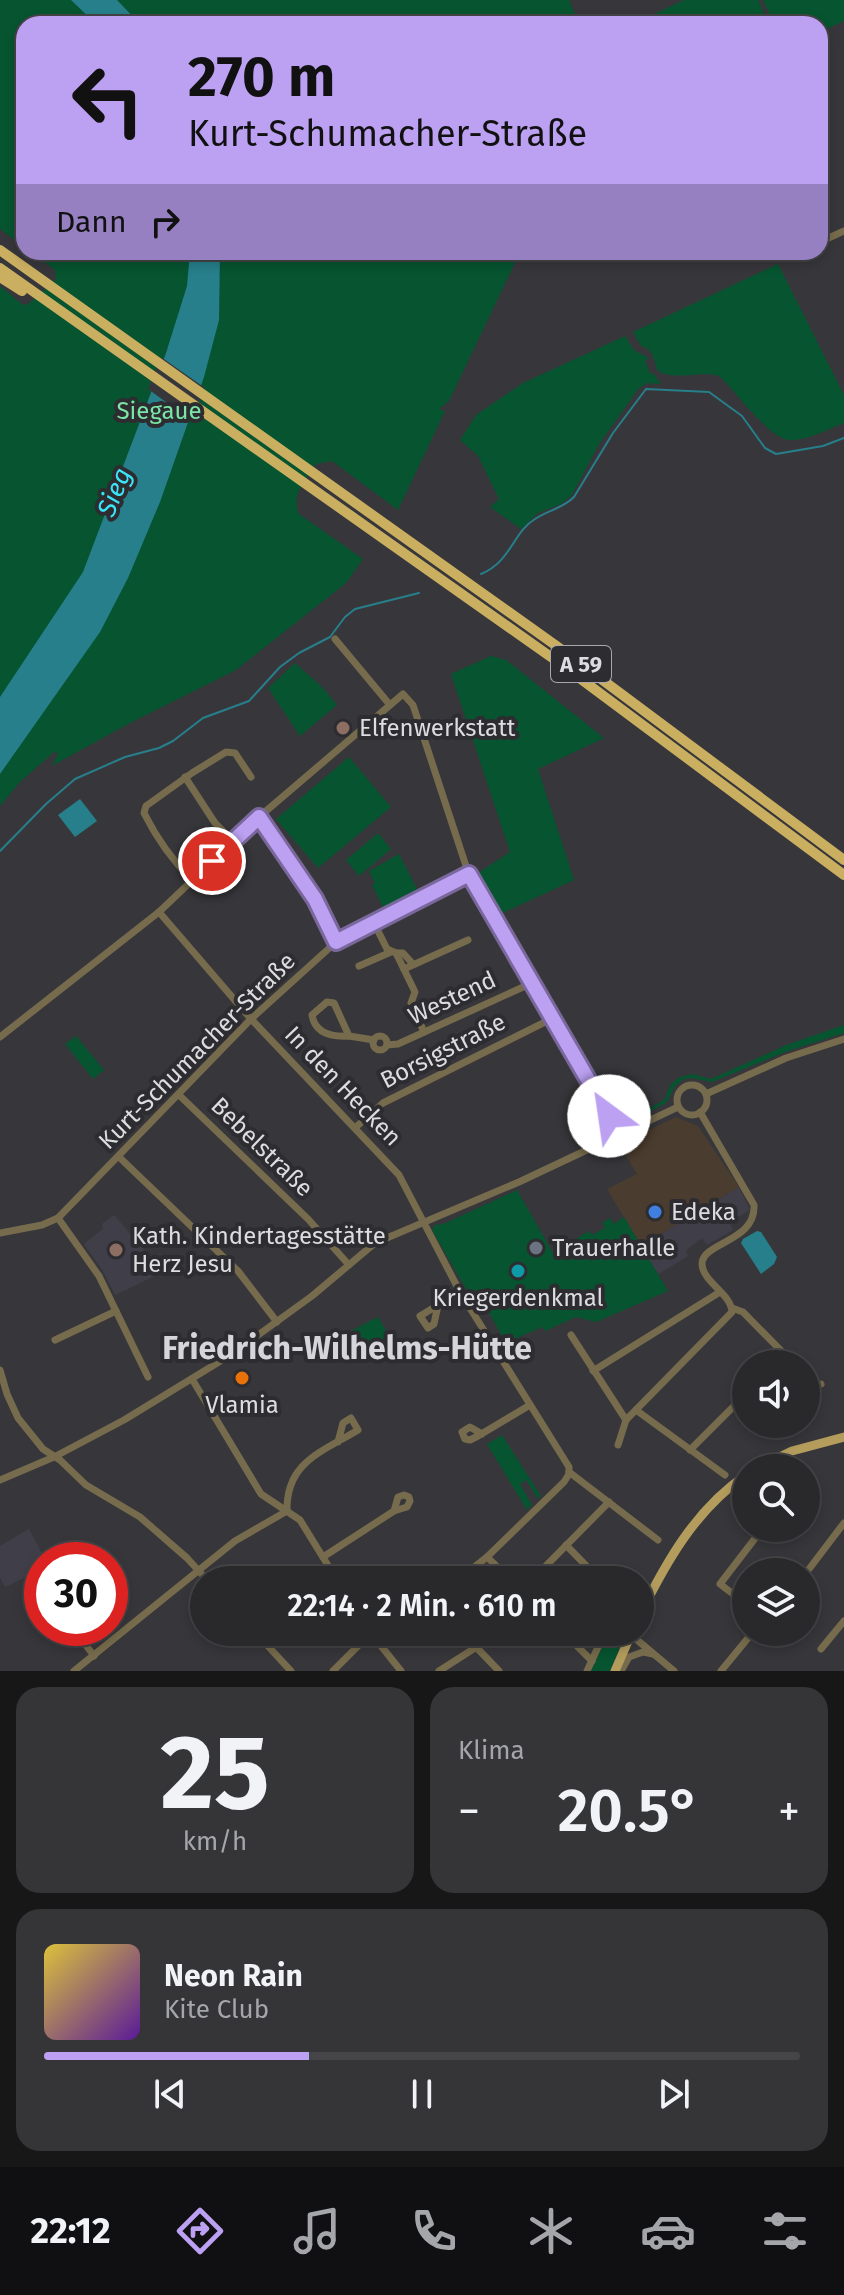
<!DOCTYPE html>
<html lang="de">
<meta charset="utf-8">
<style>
body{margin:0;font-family:"Fira Sans",sans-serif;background:#353538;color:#f1f3f6;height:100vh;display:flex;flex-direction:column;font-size:30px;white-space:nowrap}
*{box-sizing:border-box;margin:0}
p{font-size:26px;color:#a5a6a9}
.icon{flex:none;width:44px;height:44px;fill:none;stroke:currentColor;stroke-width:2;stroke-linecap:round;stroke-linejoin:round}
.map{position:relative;height:1671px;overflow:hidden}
.sheet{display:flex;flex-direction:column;gap:16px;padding:16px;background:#171718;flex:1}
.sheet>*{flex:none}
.guide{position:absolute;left:16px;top:16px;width:812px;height:244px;border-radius:24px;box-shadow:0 4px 12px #0003,0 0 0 2px #454548;background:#bca0f2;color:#111;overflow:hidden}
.fabs{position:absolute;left:732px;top:1350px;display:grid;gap:16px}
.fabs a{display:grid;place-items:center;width:88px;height:88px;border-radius:50%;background:#29292c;box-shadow:0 4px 12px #0003,0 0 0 2px #454548;font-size:40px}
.speed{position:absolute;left:24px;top:1542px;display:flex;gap:16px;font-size:40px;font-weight:700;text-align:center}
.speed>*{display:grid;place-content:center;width:104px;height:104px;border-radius:50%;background:#29292c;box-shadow:0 4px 12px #0003,0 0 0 2px #454548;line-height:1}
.speed .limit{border:12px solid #d22;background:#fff;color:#111}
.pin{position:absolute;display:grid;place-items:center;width:68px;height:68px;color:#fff;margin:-34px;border:4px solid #fff;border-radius:50%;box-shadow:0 2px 8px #0007}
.me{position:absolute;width:88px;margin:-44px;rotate:329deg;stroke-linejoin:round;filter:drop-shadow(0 0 6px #0008)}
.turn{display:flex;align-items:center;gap:28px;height:168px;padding:0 40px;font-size:36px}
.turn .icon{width:104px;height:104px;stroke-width:2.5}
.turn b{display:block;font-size:56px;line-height:68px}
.then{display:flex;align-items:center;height:76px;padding:0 40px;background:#0003;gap:16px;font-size:30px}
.big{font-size:60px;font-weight:600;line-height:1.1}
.sheet .card{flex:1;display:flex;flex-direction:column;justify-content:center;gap:12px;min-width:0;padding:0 28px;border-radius:24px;background:#353538}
.sheet .dial{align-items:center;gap:0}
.dial b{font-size:104px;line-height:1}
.song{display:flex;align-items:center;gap:24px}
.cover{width:96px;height:96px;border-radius:12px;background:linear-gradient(135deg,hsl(50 70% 55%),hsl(270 70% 35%))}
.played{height:8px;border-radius:4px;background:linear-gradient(90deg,#bca0f2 35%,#454548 35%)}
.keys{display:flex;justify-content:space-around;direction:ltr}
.heat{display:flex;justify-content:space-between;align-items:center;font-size:44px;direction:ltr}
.sheet .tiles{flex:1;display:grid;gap:16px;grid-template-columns:1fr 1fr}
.card:last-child{grid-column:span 2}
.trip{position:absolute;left:190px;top:1566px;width:464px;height:80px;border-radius:40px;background:#29292c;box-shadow:0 4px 12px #0003,0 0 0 2px #454548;font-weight:600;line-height:80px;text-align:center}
.menu{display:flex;height:128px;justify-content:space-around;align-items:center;background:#101012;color:#a5a6a9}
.menu .icon{width:56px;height:56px}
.menu .active{color:#bca0f2}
.menu b{font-size:36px;color:#f1f3f6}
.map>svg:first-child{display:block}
.commercial{fill:#4a3c2e}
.built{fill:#403f49}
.green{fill:#065430}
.water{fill:#267f8b}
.pier{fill:#37373b}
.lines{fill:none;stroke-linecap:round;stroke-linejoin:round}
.stream{stroke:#267f8b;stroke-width:2}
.minor{stroke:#766b4c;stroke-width:7}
.major{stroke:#b39c5c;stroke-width:9}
.highway{stroke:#cbaf61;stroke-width:10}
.route-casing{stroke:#7a689d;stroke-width:20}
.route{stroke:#bca0f2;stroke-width:14}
.education-dot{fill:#8d6e63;stroke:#2d2d31;stroke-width:3}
.shop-dot{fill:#3f7fe0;stroke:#2d2d31;stroke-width:3}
.worship-dot{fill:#6b7280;stroke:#2d2d31;stroke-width:3}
.culture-dot{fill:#0f9aa8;stroke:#2d2d31;stroke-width:3}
.food-dot{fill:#e8710a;stroke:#2d2d31;stroke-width:3}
.labels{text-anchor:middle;stroke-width:8;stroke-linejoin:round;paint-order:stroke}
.shield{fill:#2d2d31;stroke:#a8a8ac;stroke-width:2}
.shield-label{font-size:22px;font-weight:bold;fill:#dddde0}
.park-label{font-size:24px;fill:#7ae5a6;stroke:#2d2d31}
.poi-label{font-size:24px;fill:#dddde0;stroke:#2d2d31;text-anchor:start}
.street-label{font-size:24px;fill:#dddde0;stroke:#2d2d31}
.water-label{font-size:26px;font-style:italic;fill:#3be4f8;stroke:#2d2d31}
.district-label{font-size:32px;font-weight:bold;fill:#d6d5db;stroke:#2d2d31}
</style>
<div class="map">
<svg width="844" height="1671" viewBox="0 0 844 1671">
<rect width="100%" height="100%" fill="#37373b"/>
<path class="commercial" d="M676,1117L698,1126L739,1187L641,1246L607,1189L637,1174L619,1144Z"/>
<g class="built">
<path d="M739,1187L750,1210L729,1222L733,1230L707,1245L703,1239L699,1240L686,1251L688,1256L658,1274L641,1246Z"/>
<path d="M114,1215L163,1272L115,1295L103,1271L84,1244L103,1229L102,1224Z"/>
<path d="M29,1529L45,1559L29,1572L28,1576L5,1587L0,1577V1546Z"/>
</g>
<g class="green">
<path d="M0,0H569L579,24H24V247L0,229Z"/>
<path d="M684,0H758L769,24H633Z"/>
<path d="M763,0H844V21L820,32V24H774Z"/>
<path d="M31,252H520L449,401L439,409L445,411L398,510L332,461L316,464C305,481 291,494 299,514L363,559L346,583L236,670L128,724L52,766L58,753L54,752L20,782L0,806V286L22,304L27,305L56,279L55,270Z"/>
<path d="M778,264L844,395V423C828,429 807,441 789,440C768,438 736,391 719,376C699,370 674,382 657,370C654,359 653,349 641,346L633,332Z"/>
<path d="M625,336L634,350L649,358L645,361L650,373L654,374L661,384L648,383L639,388L599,444L572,495L561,504L538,513L521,529L490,507L499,499L478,456L460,440L476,415L523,383Z"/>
<path d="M491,656L506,660L604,738L538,769L574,880L498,915L475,875L510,852L451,674Z"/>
<path d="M295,663L323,688L337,705L300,736L268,688Z"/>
<path d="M349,757L391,807L318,868L276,819Z"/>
<path d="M378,833L391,849L359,876L346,860Z"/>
<path d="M399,854L419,893L385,911L372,885L375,883L369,871Z"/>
<path d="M844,1025V1033L788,1051L712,1082L692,1078L684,1079L675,1086L666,1103L623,1125L618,1121L624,1122L664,1100L671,1084L680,1077L692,1074L711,1079L786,1045Z"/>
<path d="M76,1036L104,1070L93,1079L65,1044Z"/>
<path d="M517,1190L553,1253L589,1231L592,1235L605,1228L602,1223L610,1218L614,1224L624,1217L668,1291L596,1322L576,1317L545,1331L542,1327L501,1345L504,1340C495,1325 486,1299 469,1294L432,1230L436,1224L441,1225Z"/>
<path d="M378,1317L391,1339L361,1355L349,1332Z"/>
<path d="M502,1435L541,1496L538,1499L526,1480L520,1484L532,1505L527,1510L487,1444Z"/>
<path d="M609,1632H626L610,1671H591Z"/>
</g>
<g class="water">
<path d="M71,0H117L140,24H96Z"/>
<path d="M190,252H220L219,320L204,377L160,502L128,578L100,632L0,774V697L83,572L166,353L187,286Z"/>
<path d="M80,799L97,821L75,837L58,815Z"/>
<path d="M757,1231L761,1232L777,1257L774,1264L761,1274L741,1243L743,1239Z"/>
</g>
<path class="pier" d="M161,357L205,388L192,421L148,389Z"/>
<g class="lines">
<g class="stream">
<path d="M481,574C511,562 513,532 535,519C548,510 562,509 574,497L613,433L646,389L709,392L742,416L765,448L776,454L823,446L844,438"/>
<path d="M0,851L46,804L75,779L125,757L159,748L173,741L203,718L249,701L280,667L299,653L330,637L345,617L355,609L419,593"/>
</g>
<g class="minor">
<path d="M820,242L844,231"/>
<path d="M335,639L390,705"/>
<path d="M185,777L215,823L233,841"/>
<path d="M259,817L315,899L336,942"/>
<path d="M192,880C173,861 156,837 144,813L146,806L192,773L226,752L235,753L251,777"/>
<path d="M159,912L251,1019L399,1175L460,1292L569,1467V1474L564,1482L487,1557L458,1580"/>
<path d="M374,923L387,949L396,953L415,992L411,1003L424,1032"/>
<path d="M396,953H403L413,964"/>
<path d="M359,966L391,952"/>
<path d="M404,969L468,940"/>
<path d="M327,1002L334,1003L349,1036C333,1037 315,1034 312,1015Z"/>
<path d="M349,1036L374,1040"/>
<circle cx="380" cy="1043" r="7"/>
<path d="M0,1037L159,912L259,817L403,694L413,705L468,872L620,1135"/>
<path d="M387,1045L398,1044L532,983"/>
<circle cx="692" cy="1100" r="15"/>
<path d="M706,1094L786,1058L844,1039"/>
<path d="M179,1095L308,1219L349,1265"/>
<path d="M356,1127L383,1103L553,1018"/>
<path d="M119,1157L238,1271L277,1322"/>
<path d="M58,1218L99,1276L148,1377"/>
<path d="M0,1233L42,1225L58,1218L251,1019L336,942L469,874"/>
<path d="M438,1305L434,1324L428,1328L420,1316L460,1292"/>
<path d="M732,1308L743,1312L794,1364"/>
<path d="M571,1335L626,1420"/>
<path d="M55,1340L116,1311"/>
<path d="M0,1370L7,1394L18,1418L43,1449L60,1460L86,1485L140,1517L187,1558L207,1580"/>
<path d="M593,1371L720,1292"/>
<path d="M806,1376L815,1386L821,1384"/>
<path d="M192,1379L261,1494L300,1520L337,1580"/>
<path d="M636,1410L725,1475"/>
<path d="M482,1434L470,1427L462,1432L465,1439L470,1440L478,1436L530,1405"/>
<path d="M618,1445L626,1420L732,1312C731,1293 703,1283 702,1264C702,1242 756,1242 754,1205L700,1112"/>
<path d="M690,1450L746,1394"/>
<path d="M569,1472L658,1540"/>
<path d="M0,1480L54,1457L124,1420L232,1354L312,1296L375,1243L519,1182L678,1107"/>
<path d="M287,1511C286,1462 322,1452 358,1430L351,1418L343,1423L338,1442"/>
<path d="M566,1545L600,1580"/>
<path d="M323,1557L394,1511L407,1507L410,1501L409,1497L404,1495L398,1497L394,1511"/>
<path d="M487,1557L511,1580"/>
<path d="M42,1563L31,1572L37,1584L42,1587"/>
<path d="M806,1573L844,1523"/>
<path d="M532,1580L609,1502"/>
<path d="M746,1604L720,1584L763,1528"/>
<path d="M73,1628L94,1656"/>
<path d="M255,1632L291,1671"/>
<path d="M370,1632L401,1671"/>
<path d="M563,1632L592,1661"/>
<path d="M630,1634L674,1671"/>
<path d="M477,1648L499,1671"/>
<path d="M821,1649L844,1621"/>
<path d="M74,1671L235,1541L287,1511"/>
<path d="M333,1671L372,1632"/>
<path d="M439,1671L500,1632"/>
<path d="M587,1671L605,1632"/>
<path d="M621,1671L629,1657L643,1652L653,1654"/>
<path d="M721,1671L753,1632"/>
</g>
<g class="major">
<path d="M757,1468L792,1451L844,1437"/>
<path d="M640,1615C666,1562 696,1509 746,1475"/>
<path d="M615,1671L632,1632"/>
</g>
<g class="highway">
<path d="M0,250L565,652L844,860"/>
<path d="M0,268L558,662L844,875"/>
<path d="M0,277L22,291"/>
</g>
</g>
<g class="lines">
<g class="route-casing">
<path id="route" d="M212,861L259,817L315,899L336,942L469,874L609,1116"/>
</g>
<use href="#route" class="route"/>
</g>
<g class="education-dot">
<circle cx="343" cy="728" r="8"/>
<circle cx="116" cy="1250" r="8"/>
</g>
<circle class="shop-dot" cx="655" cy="1212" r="8"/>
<circle class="worship-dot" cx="536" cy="1248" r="8"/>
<circle class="culture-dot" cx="518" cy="1271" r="8"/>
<circle class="food-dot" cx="242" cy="1378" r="8"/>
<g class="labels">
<rect class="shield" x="551" y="646" width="60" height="36" rx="6"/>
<g class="shield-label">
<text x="581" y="672">A 59</text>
</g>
<g class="park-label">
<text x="159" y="419">Siegaue</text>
</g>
<g class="poi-label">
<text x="359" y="736">Elfenwerkstatt</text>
<text x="671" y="1220">Edeka</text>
<text x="132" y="1244">Kath. Kindertagesstätte<tspan x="132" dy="28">Herz Jesu</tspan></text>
<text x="552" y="1256">Trauerhalle</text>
<text x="518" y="1306" text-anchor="middle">Kriegerdenkmal</text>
<text x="242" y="1413" text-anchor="middle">Vlamia</text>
</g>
<g class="street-label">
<text transform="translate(452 998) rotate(-25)" y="8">Westend</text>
<text transform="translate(197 1051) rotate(-45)" y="8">Kurt-Schumacher-Straße</text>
<text transform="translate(443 1051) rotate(-27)" y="8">Borsigstraße</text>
<text transform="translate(343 1086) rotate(46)" y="8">In den Hecken</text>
<text transform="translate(262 1147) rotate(44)" y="8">Bebelstraße</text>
</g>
<g class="water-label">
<text transform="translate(114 492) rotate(-68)" y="9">Sieg</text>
</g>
<g class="district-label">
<text x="347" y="1359">Friedrich-Wilhelms-Hütte</text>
</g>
</g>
</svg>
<div class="fabs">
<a><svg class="icon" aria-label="sound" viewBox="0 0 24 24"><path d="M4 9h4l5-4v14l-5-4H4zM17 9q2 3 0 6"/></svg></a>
<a><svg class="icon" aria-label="search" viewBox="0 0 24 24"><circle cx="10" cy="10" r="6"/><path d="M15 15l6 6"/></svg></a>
<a><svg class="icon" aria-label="layers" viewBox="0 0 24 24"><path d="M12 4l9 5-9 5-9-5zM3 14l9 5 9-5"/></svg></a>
</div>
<div class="speed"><div class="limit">30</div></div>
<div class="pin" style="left:212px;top:861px;background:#d93025"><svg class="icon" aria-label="arrive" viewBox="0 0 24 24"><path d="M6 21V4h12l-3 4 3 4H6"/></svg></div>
<svg class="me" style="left:609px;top:1116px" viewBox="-20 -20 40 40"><circle r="19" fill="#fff"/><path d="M0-13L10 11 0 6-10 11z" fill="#bca0f2"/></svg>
<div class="trip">22:14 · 2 Min. · 610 m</div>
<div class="guide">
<div class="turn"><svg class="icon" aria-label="left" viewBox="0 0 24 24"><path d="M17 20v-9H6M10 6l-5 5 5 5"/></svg><div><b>270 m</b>Kurt-Schumacher-Straße</div></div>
<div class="then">Dann<svg class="icon" aria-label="right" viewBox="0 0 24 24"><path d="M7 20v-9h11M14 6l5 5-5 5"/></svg></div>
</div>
</div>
<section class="sheet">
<div class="tiles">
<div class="card dial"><b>25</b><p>km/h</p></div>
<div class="card"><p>Klima</p>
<div class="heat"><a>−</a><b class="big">20.5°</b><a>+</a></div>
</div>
<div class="card">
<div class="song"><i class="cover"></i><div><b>Neon Rain</b><p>Kite Club</p></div></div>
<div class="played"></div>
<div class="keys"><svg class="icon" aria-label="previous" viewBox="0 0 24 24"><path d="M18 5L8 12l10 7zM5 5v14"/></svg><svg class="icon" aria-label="pause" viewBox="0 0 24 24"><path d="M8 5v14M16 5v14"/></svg><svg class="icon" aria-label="next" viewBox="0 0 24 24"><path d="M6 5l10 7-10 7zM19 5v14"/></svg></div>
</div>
</div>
</section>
<nav class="menu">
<b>22:12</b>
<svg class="icon active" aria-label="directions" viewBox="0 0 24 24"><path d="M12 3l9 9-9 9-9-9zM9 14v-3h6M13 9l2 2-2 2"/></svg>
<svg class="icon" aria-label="music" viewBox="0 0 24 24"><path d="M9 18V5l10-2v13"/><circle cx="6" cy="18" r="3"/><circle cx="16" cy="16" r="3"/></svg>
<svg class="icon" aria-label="phone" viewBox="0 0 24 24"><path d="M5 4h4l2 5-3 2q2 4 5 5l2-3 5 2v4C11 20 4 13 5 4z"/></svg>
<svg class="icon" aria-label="climate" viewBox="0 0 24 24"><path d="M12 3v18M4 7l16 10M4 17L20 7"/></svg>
<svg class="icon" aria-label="car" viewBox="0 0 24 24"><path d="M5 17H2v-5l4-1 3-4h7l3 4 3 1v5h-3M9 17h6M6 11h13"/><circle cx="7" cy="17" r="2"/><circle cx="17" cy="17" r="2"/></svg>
<svg class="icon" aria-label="filters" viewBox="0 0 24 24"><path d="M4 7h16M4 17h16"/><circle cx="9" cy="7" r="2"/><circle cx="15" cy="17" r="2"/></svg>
</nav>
